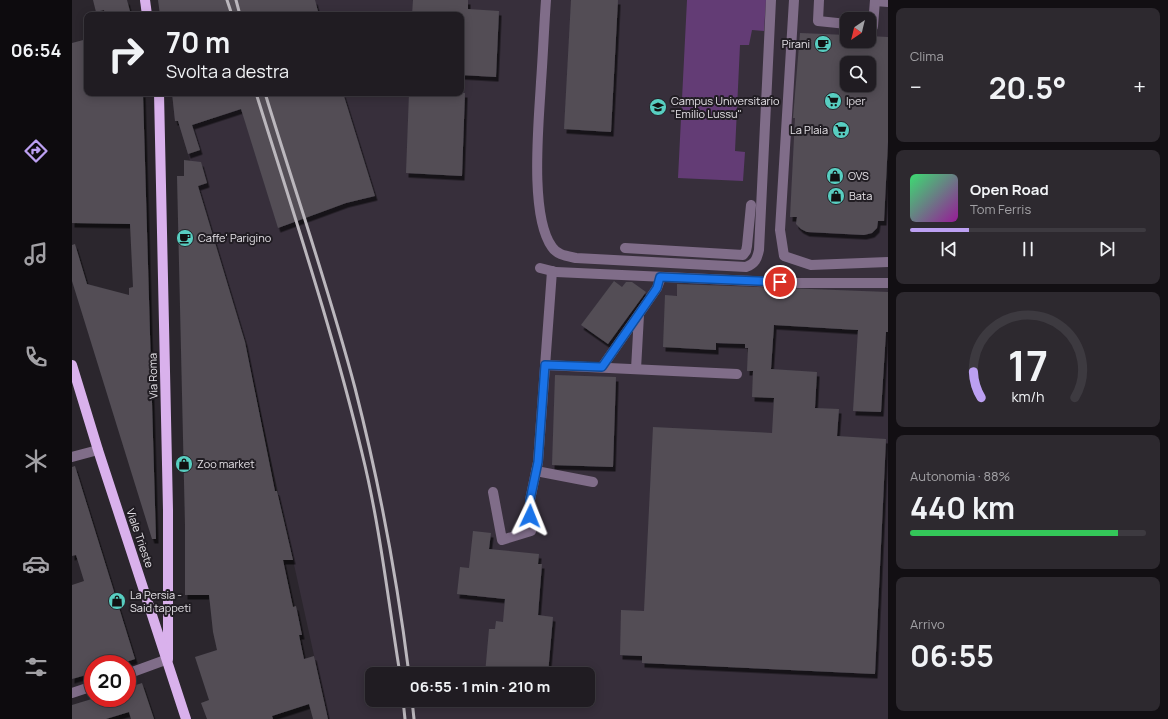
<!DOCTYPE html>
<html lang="it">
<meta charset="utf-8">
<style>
body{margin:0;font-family:Manrope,sans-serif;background:#2d292f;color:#f1f3f6;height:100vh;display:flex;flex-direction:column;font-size:15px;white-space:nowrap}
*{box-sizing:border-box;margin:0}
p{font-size:13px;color:#a2a1a5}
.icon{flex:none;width:22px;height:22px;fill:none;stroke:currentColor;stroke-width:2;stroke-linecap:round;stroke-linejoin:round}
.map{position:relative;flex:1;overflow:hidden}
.details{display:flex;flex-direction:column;gap:8px;padding:8px;background:#120f13;width:280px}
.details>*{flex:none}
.hud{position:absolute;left:12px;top:12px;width:380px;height:84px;border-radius:8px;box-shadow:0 2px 10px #0003,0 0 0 1px #3d3a40;background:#201c22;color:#f1f3f6;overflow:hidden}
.needle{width:26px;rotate:215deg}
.tools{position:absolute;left:768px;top:12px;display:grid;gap:8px}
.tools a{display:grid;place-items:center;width:36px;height:36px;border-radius:8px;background:#201c22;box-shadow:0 2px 10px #0003,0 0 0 1px #3d3a40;font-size:20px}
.speed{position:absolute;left:12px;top:655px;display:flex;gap:8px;font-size:20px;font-weight:700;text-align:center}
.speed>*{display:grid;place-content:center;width:52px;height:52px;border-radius:50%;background:#201c22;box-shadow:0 2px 10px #0003,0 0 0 1px #3d3a40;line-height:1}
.speed .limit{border:6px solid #d22;background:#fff;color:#111}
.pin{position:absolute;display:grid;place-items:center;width:34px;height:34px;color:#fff;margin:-17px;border:2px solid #fff;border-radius:50%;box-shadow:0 1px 4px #0007}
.me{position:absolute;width:44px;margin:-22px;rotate:2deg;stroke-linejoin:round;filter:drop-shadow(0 0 3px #0008)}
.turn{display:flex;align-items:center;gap:14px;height:84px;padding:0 16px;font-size:18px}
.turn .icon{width:52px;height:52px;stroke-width:2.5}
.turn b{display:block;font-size:28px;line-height:34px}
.big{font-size:30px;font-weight:700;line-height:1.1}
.details .tile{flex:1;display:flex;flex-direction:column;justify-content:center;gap:6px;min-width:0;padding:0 14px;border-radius:8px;background:#2d292f}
.details .dial{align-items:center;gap:0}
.dial svg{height:104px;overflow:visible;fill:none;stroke:#3d3a40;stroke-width:7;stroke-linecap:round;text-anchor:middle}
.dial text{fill:#f1f3f6;stroke:none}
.song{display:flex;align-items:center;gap:12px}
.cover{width:48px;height:48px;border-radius:6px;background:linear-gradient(135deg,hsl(140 70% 55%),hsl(300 70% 35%))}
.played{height:4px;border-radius:2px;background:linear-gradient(90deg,#bca0f2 25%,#3d3a40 25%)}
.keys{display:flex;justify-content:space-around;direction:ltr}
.heat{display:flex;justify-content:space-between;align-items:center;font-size:22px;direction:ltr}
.charge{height:6px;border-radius:3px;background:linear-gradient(90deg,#34c759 88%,#3d3a40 0)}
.trip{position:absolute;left:293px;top:667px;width:230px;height:40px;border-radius:8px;background:#201c22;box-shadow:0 2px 10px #0003,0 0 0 1px #3d3a40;font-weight:700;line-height:40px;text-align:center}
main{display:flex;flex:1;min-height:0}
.tab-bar{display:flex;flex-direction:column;width:72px;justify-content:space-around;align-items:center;background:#0d0b0e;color:#a2a1a5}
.tab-bar .icon{width:28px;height:28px}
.tab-bar .selected{color:#bca0f2}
.tab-bar b{font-size:18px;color:#f1f3f6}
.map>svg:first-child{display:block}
.built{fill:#372f3b;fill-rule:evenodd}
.green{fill:#633c75}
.building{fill:#524d55;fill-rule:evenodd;filter:url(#shadow)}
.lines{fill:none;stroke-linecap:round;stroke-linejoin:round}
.minor{stroke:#806d89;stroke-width:10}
.major{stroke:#d9b1ec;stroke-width:10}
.rail{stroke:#bbb7bd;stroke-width:3}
.route-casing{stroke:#114b97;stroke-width:10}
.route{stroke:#1a73e8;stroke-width:7}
.labels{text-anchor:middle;stroke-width:4;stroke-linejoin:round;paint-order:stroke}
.poi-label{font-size:11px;fill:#e5e2e7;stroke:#211d23;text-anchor:start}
.street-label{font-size:11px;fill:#e5e2e7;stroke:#211d23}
</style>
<main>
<nav class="tab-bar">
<b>06:54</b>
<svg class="icon selected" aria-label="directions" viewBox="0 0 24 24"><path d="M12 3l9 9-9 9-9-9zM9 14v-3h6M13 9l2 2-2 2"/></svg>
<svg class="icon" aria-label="music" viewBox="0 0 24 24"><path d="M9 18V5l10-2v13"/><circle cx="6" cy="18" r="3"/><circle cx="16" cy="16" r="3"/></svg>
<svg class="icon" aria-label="phone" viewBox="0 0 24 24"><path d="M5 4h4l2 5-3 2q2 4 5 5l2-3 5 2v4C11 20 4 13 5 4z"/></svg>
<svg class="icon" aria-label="climate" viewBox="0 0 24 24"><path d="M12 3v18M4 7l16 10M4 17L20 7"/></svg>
<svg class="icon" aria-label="car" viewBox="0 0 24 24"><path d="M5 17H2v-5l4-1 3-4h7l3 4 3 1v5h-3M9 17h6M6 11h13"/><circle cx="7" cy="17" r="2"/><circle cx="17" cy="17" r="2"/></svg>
<svg class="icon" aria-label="filters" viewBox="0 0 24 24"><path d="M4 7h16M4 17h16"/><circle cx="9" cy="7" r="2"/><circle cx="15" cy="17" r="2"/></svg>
</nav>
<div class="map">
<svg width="816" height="719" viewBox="0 0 816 719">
<defs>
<filter id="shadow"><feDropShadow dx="2.5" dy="4.5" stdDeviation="0" flood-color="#0009"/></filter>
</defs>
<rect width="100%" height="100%" fill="#2b262d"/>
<path class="built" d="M114,0H816V719H256L173,342L106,121H103L100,93H389V15H119ZM775,19H797V41H775ZM775,63H797V85H775ZM300,674H516V700H300Z"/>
<path class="green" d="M615,0H694L692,31L680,30L677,45H668L663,151L673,152L671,181L606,178Z"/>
<g class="building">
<path d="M21,0H55L59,15H33L32,10L24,12Z"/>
<path d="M86,0H243L247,15H88Z"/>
<path d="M341,0H396V9L427,11L424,77L389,75V15H340Z"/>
<path d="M499,0H546L539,132L492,129Z"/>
<path d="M728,33L775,35V41H797V36L816,37V142L812,221H806L805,228L800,233L792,235L735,232L729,229L724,224L725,217H718L723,118H721ZM775,63H797V85H775Z"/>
<path d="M15,39V93H71L84,539H80L0,281V245L3,244L15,284L57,295V288L61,287L58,224L0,223V43Z"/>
<path d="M100,93H130L131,96L142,93H271L303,196L274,203L206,228L169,109L120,125L128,150L116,154L106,121H103Z"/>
<path d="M337,93H393L390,176L334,173Z"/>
<path d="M112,160L129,162L135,183L126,186L173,342L203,491H205L221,560H211L221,607L224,606L230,635H227L232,659L242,656L256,719H241L237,704L200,716L201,719H135L129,703L137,700L123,657L145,650L141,632L137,595H113V525L105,176H112Z"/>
<path d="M542,281L550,287L554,282H560L574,292L536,344L509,325Z"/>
<path d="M605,284L816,292V332H814L809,412L781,411L786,330L702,325L699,369L745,372L743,408L767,409L765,436L814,439L803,674L570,663V656L548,655L549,610L572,611L581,427L700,433L702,398L680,397L681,371H675L676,348H673V344L644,343V350L591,347L593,295L605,296Z"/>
<path d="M483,375L544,377L541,467L480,465Z"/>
<path d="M3,466L63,659L48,664H21V673L0,679V585L12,581L4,555L0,556V467Z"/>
<path d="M401,531L419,533L417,549L467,554L466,564H470L466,615L481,617L476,674H413L417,629H423L424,621L431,622L433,599L385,594L388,567L397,568Z"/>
<path d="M70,683L82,719H59L57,712L34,719H0V705L23,698H55V688Z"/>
</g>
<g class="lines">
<g class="minor">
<path d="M474,0C472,27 471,55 469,82C467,121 457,215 480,247C485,255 495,256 504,258L674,267C683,264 685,259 687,250L699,0"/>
<path d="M722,0L708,230L712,256L739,265L816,262"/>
<path d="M747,0L746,21L775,24"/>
<path d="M803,1L816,2"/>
<path d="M797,26H801L803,0"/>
<path d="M553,248L671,255L674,251L675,246L679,205"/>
<path d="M468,268L484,272L723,283H816"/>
<path d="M473,365L665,374"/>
<path d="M530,367L585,288L589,277"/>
<path d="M564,369L567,315"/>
<path d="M0,457L26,450"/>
<path d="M464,471L521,482"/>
<path d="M421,492L430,540L459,531L458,500L466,462L480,271"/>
<path d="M55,674L96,659"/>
<path d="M0,693L21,686"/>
</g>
<g class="major">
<path d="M73,0L75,15"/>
<path d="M87,93L96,510V659"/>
<path d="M0,365L26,450L114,719"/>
</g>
<g class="rail">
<path d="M155,0L160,15"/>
<path d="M164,0L168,15"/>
<path d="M184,93C221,212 261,332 290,453C308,526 316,600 328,674"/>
<path d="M193,93C223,191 257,289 283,388C307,482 325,578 337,674"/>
<path d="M331,700L333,719"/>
<path d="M340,700L342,719"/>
</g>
</g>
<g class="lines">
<g class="route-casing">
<path id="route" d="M458,516V500L466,462L473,365L530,367L585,288L588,277L708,282"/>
</g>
<use href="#route" class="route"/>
</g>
<defs>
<g id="cafe-disc" transform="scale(0.9)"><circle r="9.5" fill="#58cec1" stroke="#211d23"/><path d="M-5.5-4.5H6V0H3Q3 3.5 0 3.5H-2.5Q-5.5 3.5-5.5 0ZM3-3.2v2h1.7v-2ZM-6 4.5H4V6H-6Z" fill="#111"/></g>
<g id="supermarket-disc" transform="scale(0.9)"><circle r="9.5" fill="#58cec1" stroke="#211d23"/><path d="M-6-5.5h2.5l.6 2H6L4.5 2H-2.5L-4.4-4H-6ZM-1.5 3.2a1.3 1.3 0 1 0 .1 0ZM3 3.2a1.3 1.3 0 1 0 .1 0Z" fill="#111"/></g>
<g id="university-disc" transform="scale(0.9)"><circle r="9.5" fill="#58cec1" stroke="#211d23"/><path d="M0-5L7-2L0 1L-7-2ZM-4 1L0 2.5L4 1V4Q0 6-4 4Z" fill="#111"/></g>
<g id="shop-disc" transform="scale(0.9)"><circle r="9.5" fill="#58cec1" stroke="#211d23"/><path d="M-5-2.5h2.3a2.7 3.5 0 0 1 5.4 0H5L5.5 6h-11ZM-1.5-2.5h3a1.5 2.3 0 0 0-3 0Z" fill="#111"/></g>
</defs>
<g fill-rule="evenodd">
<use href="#cafe-disc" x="751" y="44"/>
<use href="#supermarket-disc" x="761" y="101"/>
<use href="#university-disc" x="586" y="107"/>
<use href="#supermarket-disc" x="769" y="130"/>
<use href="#shop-disc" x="763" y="176"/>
<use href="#shop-disc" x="764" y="196"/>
<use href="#cafe-disc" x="113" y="238"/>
<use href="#shop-disc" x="112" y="464"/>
<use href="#shop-disc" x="45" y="601"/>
</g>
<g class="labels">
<g class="poi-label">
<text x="738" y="48" text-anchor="end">Pirani</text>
<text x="599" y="105">Campus Universitario<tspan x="599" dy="13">"Emilio Lussu"</tspan></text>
<text x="774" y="105">Iper</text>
<text x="756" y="134" text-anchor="end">La Plaia</text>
<text x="776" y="180">OVS</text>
<text x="777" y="200">Bata</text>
<text x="126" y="242">Caffe' Parigino</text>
<text x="125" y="468">Zoo market</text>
<text x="58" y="599">La Persia -<tspan x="58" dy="13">Said tappeti</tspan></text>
</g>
<g class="street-label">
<text transform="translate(81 376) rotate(-91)" y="4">Via Roma</text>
<text transform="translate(68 538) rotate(71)" y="4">Viale Trieste</text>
</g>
</g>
</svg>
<div class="tools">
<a><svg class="needle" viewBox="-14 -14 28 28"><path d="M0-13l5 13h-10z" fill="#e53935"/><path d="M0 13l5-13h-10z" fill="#a2a1a5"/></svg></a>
<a><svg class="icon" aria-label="search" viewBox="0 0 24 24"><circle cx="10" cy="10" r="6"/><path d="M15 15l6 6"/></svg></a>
</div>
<div class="speed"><div class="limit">20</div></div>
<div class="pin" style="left:708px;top:282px;background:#d93025"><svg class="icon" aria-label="arrive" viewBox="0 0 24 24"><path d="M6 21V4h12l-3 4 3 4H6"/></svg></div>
<svg class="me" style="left:458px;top:516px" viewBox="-20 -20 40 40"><path d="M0-17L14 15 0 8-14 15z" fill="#1a73e8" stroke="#fff" stroke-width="4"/></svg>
<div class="trip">06:55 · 1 min · 210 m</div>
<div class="hud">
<div class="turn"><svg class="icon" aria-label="right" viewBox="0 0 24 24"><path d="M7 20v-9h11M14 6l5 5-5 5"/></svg><div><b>70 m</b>Svolta a destra</div></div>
</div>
</div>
<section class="details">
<div class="tile"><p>Clima</p>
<div class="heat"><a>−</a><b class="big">20.5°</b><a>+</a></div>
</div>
<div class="tile">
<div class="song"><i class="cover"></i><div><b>Open Road</b><p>Tom Ferris</p></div></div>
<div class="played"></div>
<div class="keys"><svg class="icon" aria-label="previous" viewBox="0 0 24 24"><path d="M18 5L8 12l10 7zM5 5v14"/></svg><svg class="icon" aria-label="pause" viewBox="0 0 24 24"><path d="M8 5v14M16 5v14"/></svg><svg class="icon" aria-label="next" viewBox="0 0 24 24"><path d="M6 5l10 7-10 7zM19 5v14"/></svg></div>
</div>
<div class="tile dial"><svg viewBox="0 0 100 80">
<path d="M14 69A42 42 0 1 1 86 69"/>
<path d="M14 69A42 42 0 0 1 8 49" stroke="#bca0f2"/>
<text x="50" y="56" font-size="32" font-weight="700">17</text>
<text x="50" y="72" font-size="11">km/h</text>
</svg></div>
<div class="tile"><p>Autonomia · 88%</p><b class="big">440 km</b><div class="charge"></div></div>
<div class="tile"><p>Arrivo</p><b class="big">06:55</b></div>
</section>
</main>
